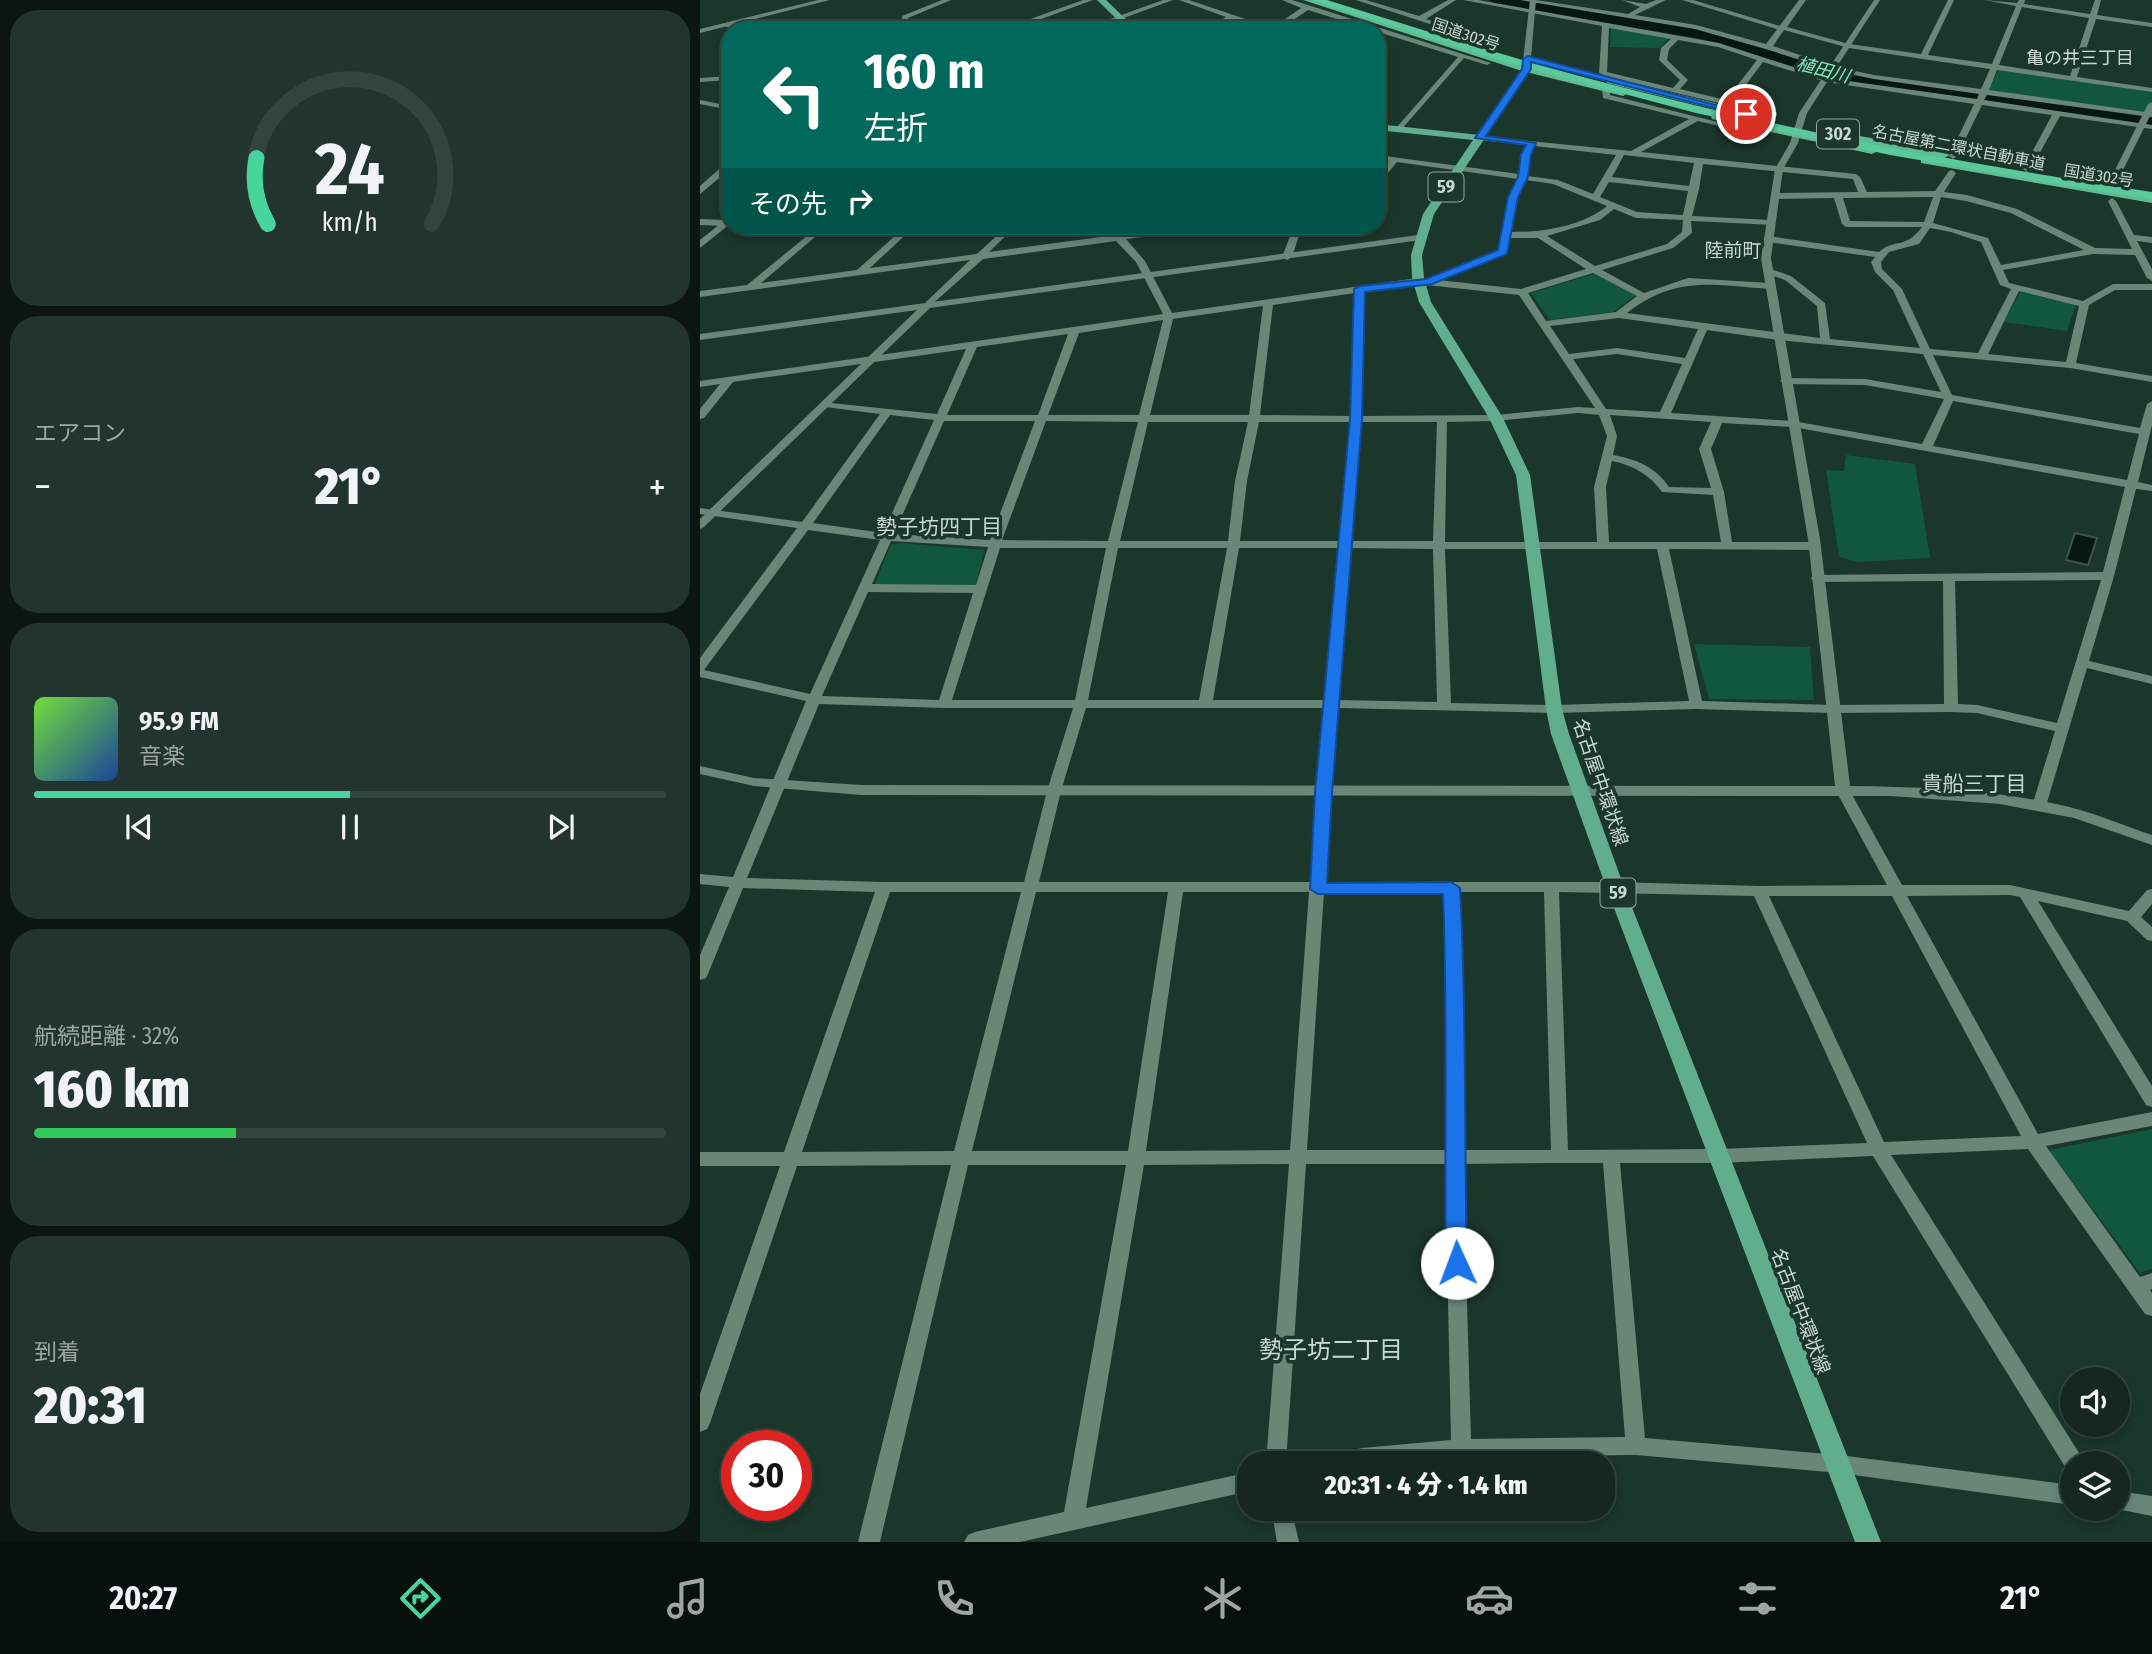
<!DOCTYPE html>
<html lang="ja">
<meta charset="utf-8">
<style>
body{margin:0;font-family:"Fira Sans Condensed","Noto Sans JP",sans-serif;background:#21342d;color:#f1f3f6;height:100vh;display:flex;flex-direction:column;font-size:26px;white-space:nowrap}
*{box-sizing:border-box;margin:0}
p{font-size:23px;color:#9da6a5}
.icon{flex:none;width:38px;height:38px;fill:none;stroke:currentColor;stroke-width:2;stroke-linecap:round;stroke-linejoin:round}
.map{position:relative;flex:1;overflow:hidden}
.sheet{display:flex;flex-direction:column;gap:10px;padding:10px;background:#0b1612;width:700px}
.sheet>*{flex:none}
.top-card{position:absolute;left:21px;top:21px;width:665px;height:214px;border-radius:28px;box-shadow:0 4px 10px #0003,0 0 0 2px #33443e;background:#00695c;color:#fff;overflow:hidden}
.buttons{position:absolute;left:1360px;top:1367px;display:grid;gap:14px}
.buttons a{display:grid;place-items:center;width:70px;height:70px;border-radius:50%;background:#142820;box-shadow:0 4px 10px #0003,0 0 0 2px #33443e;font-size:35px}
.speed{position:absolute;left:21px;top:1430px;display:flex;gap:14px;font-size:35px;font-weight:700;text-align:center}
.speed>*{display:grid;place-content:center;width:91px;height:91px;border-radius:50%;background:#142820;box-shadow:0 4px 10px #0003,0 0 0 2px #33443e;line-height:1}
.speed .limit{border:10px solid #d22;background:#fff;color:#111}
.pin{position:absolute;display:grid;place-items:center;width:60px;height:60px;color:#fff;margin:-30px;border:4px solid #fff;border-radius:50%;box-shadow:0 2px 7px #0007}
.me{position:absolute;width:77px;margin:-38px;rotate:358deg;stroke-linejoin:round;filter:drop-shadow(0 0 5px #0008)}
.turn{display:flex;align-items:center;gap:24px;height:147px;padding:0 28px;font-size:32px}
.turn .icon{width:91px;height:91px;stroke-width:2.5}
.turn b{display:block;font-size:49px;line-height:60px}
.then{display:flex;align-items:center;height:66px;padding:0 28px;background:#0003;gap:14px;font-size:26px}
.big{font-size:52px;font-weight:800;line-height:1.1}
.sheet .card{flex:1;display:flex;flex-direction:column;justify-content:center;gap:10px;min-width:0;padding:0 24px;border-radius:28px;background:#21342d}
.sheet .dial{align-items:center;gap:0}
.dial svg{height:182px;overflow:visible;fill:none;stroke:#33443e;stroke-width:7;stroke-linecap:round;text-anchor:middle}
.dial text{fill:#f1f3f6;stroke:none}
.song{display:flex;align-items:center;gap:21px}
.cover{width:84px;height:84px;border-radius:10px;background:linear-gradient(135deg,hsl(100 70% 55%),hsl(220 70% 35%))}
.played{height:7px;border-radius:4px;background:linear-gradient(90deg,#47d49e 50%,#33443e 50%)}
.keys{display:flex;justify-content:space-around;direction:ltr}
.heat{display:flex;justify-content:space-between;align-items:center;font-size:38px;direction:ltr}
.charge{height:10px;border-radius:5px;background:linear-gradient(90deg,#34c759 32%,#33443e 0)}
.trip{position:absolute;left:537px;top:1451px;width:378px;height:70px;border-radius:28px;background:#142820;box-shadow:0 4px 10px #0003,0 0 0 2px #33443e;font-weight:800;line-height:70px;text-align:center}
.dock{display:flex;height:112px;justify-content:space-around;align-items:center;background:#08100d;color:#9da6a5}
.dock .icon{width:49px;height:49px}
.dock .on{color:#47d49e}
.dock b{font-size:32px;color:#f1f3f6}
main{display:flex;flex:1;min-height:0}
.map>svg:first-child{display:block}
.green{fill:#10573d}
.water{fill:#04180f;stroke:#3f5249;stroke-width:2}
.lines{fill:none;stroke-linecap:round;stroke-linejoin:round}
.river{fill:#04180f;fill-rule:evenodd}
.minor{fill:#698677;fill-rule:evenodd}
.tertiary{fill:#698677;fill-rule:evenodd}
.primary{fill:#60ae8d;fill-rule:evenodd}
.trunk{fill:#5dbc94;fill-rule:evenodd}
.motorway{fill:#5ac99b;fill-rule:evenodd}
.route{fill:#1a73e8;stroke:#114b97;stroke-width:2}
.labels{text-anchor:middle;stroke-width:7;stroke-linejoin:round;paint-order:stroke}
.far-street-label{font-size:16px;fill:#c9d8d0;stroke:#1b362a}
.far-neighbourhood-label{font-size:18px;fill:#c9d8d0;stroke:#1b362a}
.far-water-label{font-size:18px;font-style:italic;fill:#84e7bb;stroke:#1b362a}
.shield{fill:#1b362a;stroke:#95a79e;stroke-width:2}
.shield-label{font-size:18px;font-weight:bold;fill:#c9d8d0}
.far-quarter-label{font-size:19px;fill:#c9d8d0;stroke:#1b362a}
.street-label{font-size:19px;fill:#c9d8d0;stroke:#1b362a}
.neighbourhood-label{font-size:21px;fill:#c9d8d0;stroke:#1b362a}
.near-neighbourhood-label{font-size:24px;fill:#c9d8d0;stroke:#1b362a}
</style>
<main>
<section class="sheet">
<div class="card dial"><svg viewBox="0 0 100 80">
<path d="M14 69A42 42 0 1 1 86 69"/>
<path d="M14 69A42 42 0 0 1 9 40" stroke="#47d49e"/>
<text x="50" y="56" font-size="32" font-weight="700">24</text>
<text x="50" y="72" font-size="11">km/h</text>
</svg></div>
<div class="card"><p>エアコン</p>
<div class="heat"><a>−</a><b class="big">21°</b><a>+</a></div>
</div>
<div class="card">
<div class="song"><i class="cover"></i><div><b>95.9 FM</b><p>音楽</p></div></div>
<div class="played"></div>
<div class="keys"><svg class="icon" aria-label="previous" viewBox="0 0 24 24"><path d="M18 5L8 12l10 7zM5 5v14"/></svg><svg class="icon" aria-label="pause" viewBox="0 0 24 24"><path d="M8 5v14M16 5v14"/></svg><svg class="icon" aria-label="next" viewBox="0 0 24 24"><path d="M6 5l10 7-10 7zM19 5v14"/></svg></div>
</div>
<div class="card"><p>航続距離 · 32%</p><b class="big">160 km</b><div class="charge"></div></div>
<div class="card"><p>到着</p><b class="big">20:31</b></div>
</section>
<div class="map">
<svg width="1452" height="1542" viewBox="0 0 1452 1542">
<rect width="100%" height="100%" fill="#1b362a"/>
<g class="green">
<path d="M911,28L969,38L959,48L910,47Z"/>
<path d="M1303,69L1452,92V114L1287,90L1299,70Z"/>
<path d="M894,274L936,295L913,312L850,320L831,293Z"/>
<path d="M1320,292L1376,305L1367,331L1304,322Z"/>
<path d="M1146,455L1215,464L1230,558L1157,562L1139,557L1126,470L1144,471Z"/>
<path d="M200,543L284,550L276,585L177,586L175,583L191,545Z"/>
<path d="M994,644L1110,647L1114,700L1009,699Z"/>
<path d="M1452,1129V1269L1440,1273L1349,1150Z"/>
</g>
<path class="water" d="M1375,533L1397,538L1388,565L1366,560Z"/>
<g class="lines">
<path class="river" d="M789,0H825L1006,30L1143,73L1452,118V128L1141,83L1003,39L797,5Z"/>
<g class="minor">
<path d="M242,0H251L208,18L210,24L231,30H218L203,25L202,16Z"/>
<path d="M463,0H473L391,30H380Z"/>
<path d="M479,0H489L572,28L601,8L582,0H592L791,63L787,65L764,58L700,131L696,129L697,127L758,57L608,10C571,35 574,34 532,19L514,30H505L526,17Z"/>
<path d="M656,0H666L719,16L748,0H756L726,19L801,43L794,45Z"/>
<path d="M763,0H778L1019,43L1127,78L1277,99L1279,94L1174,79L1134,71L1069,50L995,29L820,0H836L928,14L940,7L922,0L946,4L956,0H966L935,15L996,25L1066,44L1099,0H1106L1087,27L1149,44L1221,54L1248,0H1254L1228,55L1292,64L1316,6L1284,0L1317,3L1319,0H1325L1324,4L1390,14L1395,0H1401L1397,15L1452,23V27L1396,19L1377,77L1452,88V92L1297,70L1289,90L1452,113V117L1287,95L1284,100L1452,125V129L1360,116L1331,169L1327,172L1323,169L1352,115L1282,105L1257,156L1253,159L1249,156L1274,104L1126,82L1063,62L1033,102L1077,112V116H1074L913,78L904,80L905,76L899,73L902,26ZM1322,7L1389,18L1370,76L1299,65ZM909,28L971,39L961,48L959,60L980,80L973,88L907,72ZM1084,30L1149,48L1290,69L1281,89L1174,75L1136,67L1073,46ZM978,40L1018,47L1057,60L1026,100L980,89L988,80L967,60L969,49Z"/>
<path d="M27,22L49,28V30H38L24,26Z"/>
<path d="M30,76V80L0,82V78Z"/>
<path d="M906,87L910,89V95L1061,133L1057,135L998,121L941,152L1156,174L1160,177L1167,192L1235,191L1249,171L1252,170L1256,173L1244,192L1267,195L1317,209L1395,248L1432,249L1408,201L1412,198L1416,201L1434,235L1452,237V243L1437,241L1452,269V281L1447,278L1435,255L1393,254L1303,270L1309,283L1383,301L1413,284H1452V290H1415L1389,305L1376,363L1452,376V382L1370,368L1233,355L1252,395L1440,428L1447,404L1452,401V425L1438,482L1452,485V491L1436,489L1414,576L1389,661L1452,676V684L1387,668L1346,806L1339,811L1332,806L1355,731L1277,713L1251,712L1133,713L996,709L854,713L638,708L625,882H915L1059,886L1187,885L1136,791L1143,786L1150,791L1202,885H1310L1429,911L1447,890L1452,889V904L1441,917L1452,927V941L1447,940L1427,921L1338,901L1452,1086V1107L1446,1105L1320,897L1310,895L1207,896L1338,1134L1452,1112V1126L1346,1146L1440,1277L1452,1273V1289L1450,1290L1452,1293V1316L1445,1314L1328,1149L1191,1155L1381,1456L1384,1463H1372V1472L1367,1470L1173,1156L1018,1163H920L945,1438L1139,1455L1372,1485V1505L1139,1473L936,1455L761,1457L698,1463H624L627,1456L662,1448L751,1440L745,1164H606L586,1463H566L589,1164L444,1165L386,1508L550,1472V1491L320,1542H264L268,1535L275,1532L364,1512L426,1165H268L180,1542H158L251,1165L97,1166L10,1423L7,1429L0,1432V1394L80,1166H0V1152H84L175,892L43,888L8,974L6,978L0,980V955L29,887L0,884V874L33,877L106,701L0,677V658L97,528L0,514V508L102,522L180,414L125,407L121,406V402L237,414L266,349L33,382L4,418L0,419V409L20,384L0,387V381L463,314L436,262L416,241L283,259L229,307L226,306V302L270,260L0,297V291L47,285L119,226H128L61,283L157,270L206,226H215L170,268L277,254L307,226H316L289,252L408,236L371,228L370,226H391L420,235L487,226H509L505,229L426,239L445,261L472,313L717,278L727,279L799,250L809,197L818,179L697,162L677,186V177L689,161L677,160V155L819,174L822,154L827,145L780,140L776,138L777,136L931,151L989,119L903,98L902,89ZM834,146L916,155L893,194L858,180L827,176L830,154ZM924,155L994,163L989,186L912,177ZM1003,164L1153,179L1158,192L1075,193L1071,196L1075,199L1134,198L1142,224L1146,227H1222C1205,250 1194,238 1179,252L1068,236L1063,239L1068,242L1175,257L1171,262L1175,272L1193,290L1220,348L1130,339L1125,303L1091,276L1068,268L1065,269V273L1085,280L1117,306L1120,338L927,313C976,275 1013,285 1070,289L1075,286L1070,283L988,278L944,293L902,270L973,248L992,233L991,221L1074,225V221L1071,220L992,216L999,189ZM826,180L853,184L907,206C881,227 843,232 811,232L817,197ZM909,182L988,191L983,215L937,212L900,197ZM1233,197L1224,222L1150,221L1143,198ZM1241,197L1266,201L1311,213L1384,250L1301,265L1288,238L1233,223ZM914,209L936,218L983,220L982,232L967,244L895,266L847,236L900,220ZM1230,228L1251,232L1281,242L1300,285L1311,289L1278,353L1230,349L1202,289L1182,269L1181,262L1189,252L1219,244ZM810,238H838L886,269L821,289L738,280L806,254ZM893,273L937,296L916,312L846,321L828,293ZM717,284L819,295L895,408L878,407L796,415L661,416L665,291ZM1319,291L1379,306L1366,362L1288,354ZM655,293L651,416L560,415L573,305ZM563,306L549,415H450L473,319ZM919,318L998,329L985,358L917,348L869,354L850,326ZM463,320L439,415H348L379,333ZM1007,330L1078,340L1223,354L1241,392L1165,379L1085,378L1080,381L1085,384L1165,385L1244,399L1222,444L1093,421L971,413ZM368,334L338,415H247L277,347ZM917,354L982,364L960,412L906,409L873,359ZM1253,401L1439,434L1427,480L1233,446ZM878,413L899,415L907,436L894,487L897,542H745L747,422L796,421ZM190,415L234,420L183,533L113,523ZM910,415L1011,422L999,449L1011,488L969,487C956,467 936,459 913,455L917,436ZM244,421H335L290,540L194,534ZM346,421L438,422L408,541L302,540ZM448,422H548L535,481L528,541H420ZM559,422H650L640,541H540L547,481ZM661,422H737L733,541H651ZM1022,423L1093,427L1425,487L1403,572L1113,575L1111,578L1113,581L1117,582L1243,581L1244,704L1133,705L1002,701L969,549L1114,550L1120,546L1114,542H1032L1024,492L1011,449ZM912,461C933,465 950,475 962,492L1013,495L1021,542H909L906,487ZM108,530L180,540L110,694L4,670ZM191,541L288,547L276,585L172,584ZM300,548H406L375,700H252ZM418,548H527L499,700H388ZM539,548H639L625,700H513ZM651,548L733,549L737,702L639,700ZM745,549H957L989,701L854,705L751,703ZM1401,580L1357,723L1277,705L1258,704L1255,581ZM168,592L273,593L239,700L122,696ZM119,704L244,708H373L347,791L324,882H184L47,878ZM386,708H625L610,882H339L361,791ZM190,892H321L254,1151L102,1152ZM336,892H468L428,1151H272ZM483,892H609L590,1150L446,1151ZM624,892H744L748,976L745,1150H607ZM759,892H844L851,1150H763L764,976ZM859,892L1054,896L1167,1143L1018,1149L868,1150ZM1069,896H1192L1321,1136L1184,1142ZM855,1163H903L925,1437L771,1439L763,1164Z"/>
<path d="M0,100L30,106V110L0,104Z"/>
<path d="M27,162H30V169L0,194V186Z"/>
<path d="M0,219L25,220L29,223L25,226L0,225Z"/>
<path d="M594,226H602L592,257L587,260L582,257Z"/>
<path d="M1418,1491L1452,1496V1516L1412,1508H1418Z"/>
<path d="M571,1508H591L599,1542H577Z"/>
</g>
<g class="tertiary">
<path d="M118,0H130L0,33V29Z"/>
<path d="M383,0H393L311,30H300Z"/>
<path d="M830,0H836L830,69L783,140H777L776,138L822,69Z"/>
<path d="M982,0H993L1087,28L1080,30Z"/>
<path d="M1174,0H1180L1107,113L1098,143L1083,169L1071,258L1120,539L1150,786C1226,787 1307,790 1380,810C1405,817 1428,827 1452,835V845L1374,818L1300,804L1191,796L161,795L54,786L0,774V766L54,778L161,785L1135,786L1108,539L1061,258L1075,169L1090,143L1099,113Z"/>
<path d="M1452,102V112L1417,182L1410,184L1409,182L1448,104Z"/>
<path d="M30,216V224L0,248V240Z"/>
<path d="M718,235L721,236V240L230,308L4,527L0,529V519L217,310L0,340V334Z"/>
</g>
<g class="primary">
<path d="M397,0H406L437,30H428Z"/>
<path d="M677,124L780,135L785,138L734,214L722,255L724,278L731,302L803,418L830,475L862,709L869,734L924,887L1181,1542H1155L906,887L851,734L846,709L816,475L789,418L719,302L712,278L711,255L723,214L773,140L677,130Z"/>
</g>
<g class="trunk">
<path d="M603,0H618L830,67L928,93L923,96L822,71Z"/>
<path d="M911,78L1039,109L1040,111L1035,114L907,83L906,81Z"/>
<path d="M1016,114L1172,148L1178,151L1172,154L1012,119L1011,117Z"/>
<path d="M1160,136L1244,152L1250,155L1244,158L1156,141L1154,139Z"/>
<path d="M1225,158L1452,195V203L1221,163V159Z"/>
</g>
<path class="motorway" d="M611,0H627C729,32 832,65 937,91C1107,134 1279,166 1452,192V200L1190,155L996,113L808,63Z"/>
</g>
<path class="route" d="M828,56L1050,114L1046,116L831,62V69L786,136L836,143L831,154L828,177L818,197L807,254L732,284L665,292L662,419L632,793L627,883L751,882L760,888C767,1013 764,1138 767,1263L764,1269L757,1272L749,1269L746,1263C744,1140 748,1017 743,894H618L610,889L615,793L650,419L654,289L660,286L726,279L798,250L808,197L818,177L821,154L826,145L775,138L822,69L823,59Z"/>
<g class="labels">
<g class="far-street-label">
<text transform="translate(766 34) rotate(18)" y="6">国道302号</text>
<text transform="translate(1259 147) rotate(11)" y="6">名古屋第二環状自動車道</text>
<text transform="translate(1399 175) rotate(9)" y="6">国道302号</text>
</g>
<g class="far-neighbourhood-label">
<text x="1380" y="64">亀の井三丁目</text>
</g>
<g class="far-water-label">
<text transform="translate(1123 70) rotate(15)" y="6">植田川</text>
</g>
<g class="shield">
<rect x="1117" y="119.5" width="42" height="29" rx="5"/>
<rect x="728.5" y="172.5" width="35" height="29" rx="5"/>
<rect x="900.5" y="878.5" width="35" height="29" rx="5"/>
</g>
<g class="shield-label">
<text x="1138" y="140">302</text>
<text x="746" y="193">59</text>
<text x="918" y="899">59</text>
</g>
<g class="far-quarter-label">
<text x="1033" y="257">陸前町</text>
</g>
<g class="street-label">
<text transform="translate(901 782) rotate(71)" y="7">名古屋中環状線</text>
<text transform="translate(1101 1311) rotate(69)" y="7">名古屋中環状線</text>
</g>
<g class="neighbourhood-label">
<text x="239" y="534">勢子坊四丁目</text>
<text x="1274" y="791">貴船三丁目</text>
</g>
<g class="near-neighbourhood-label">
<text x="631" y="1358">勢子坊二丁目</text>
</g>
</g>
</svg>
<div class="buttons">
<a><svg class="icon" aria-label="sound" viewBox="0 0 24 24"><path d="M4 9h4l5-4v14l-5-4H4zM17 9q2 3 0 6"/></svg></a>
<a><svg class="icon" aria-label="layers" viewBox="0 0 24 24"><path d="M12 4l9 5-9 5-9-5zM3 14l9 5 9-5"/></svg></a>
</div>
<div class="speed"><div class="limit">30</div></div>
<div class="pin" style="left:1046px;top:114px;background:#d93025"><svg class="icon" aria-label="arrive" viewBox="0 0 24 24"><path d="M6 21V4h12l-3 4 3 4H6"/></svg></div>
<svg class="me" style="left:757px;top:1263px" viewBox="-20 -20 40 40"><circle r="19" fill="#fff"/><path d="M0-13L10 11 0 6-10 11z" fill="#1a73e8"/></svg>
<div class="trip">20:31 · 4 分 · 1.4 km</div>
<div class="top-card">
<div class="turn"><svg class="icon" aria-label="left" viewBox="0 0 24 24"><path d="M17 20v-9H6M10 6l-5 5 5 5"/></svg><div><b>160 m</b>左折</div></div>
<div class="then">その先<svg class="icon" aria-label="right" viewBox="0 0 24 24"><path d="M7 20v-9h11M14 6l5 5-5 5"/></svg></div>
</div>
</div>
</main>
<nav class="dock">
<b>20:27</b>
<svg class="icon on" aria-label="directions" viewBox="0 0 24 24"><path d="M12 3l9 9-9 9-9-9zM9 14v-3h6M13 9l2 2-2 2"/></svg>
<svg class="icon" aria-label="music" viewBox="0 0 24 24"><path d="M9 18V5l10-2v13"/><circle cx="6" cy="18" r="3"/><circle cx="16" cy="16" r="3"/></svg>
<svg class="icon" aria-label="phone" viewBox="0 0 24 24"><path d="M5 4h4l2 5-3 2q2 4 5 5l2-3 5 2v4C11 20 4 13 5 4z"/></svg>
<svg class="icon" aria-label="climate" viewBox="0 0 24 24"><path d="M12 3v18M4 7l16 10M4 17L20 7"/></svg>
<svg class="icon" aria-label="car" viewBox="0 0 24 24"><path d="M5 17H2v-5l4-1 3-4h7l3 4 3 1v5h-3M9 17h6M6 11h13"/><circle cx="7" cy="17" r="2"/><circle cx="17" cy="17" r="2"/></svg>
<svg class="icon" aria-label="filters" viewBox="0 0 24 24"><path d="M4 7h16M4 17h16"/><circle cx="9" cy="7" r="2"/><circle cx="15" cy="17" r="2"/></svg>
<b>21°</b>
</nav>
